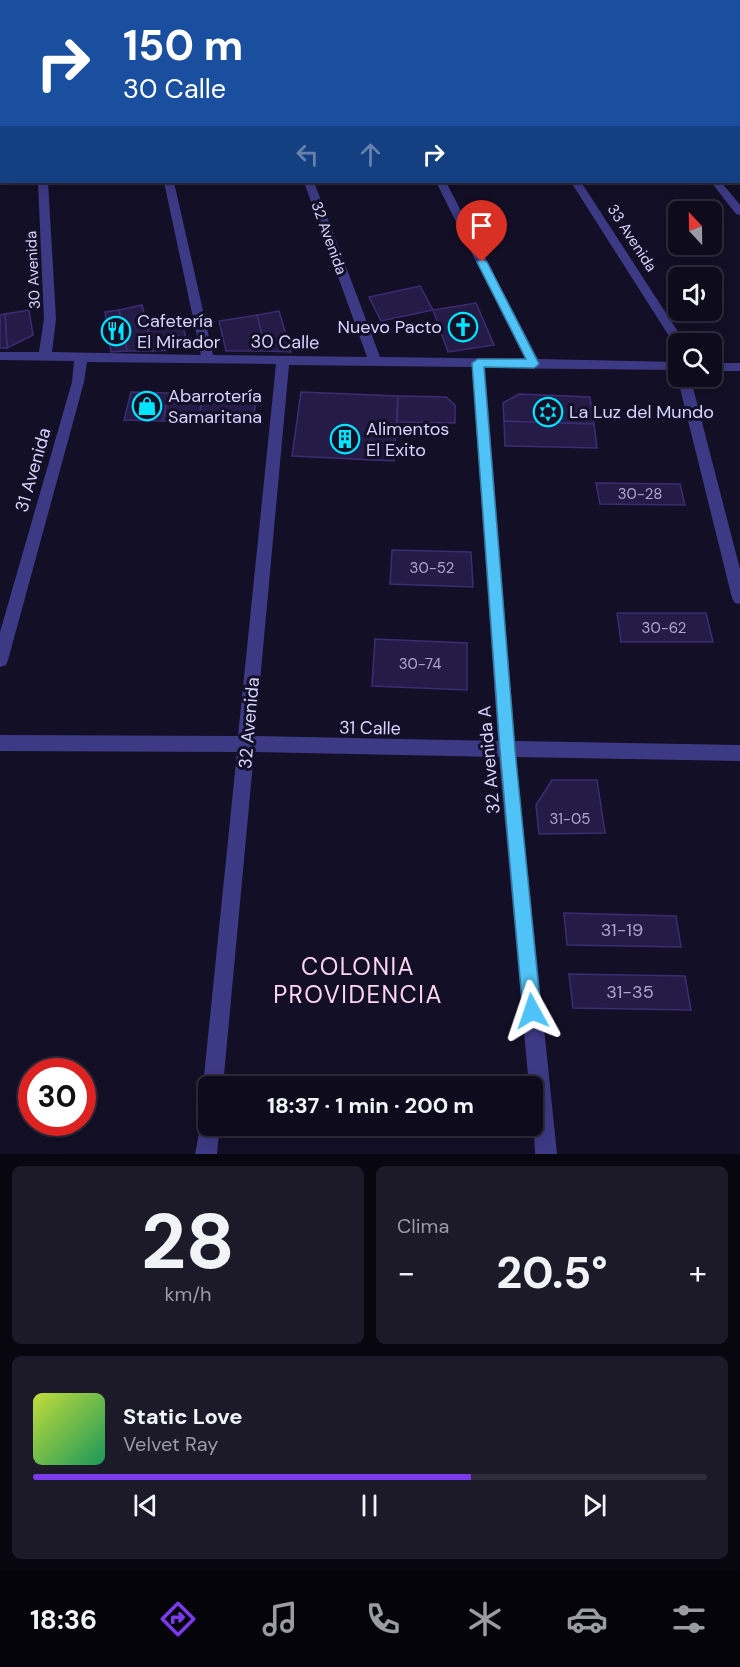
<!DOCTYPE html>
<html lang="es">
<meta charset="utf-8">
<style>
body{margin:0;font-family:"DM Sans",sans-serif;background:#1c1929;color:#f1f3f6;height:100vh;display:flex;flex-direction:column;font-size:22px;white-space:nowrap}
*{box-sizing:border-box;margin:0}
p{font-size:20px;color:#9b9ba3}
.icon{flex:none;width:33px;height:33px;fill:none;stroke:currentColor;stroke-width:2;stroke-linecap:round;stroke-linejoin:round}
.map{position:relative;height:1154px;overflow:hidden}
.panel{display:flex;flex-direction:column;gap:12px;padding:12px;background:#08060f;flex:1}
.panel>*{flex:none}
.top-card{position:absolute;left:0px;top:0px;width:741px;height:183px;box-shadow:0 3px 15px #0003,0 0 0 2px #2e2b3b;background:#1a4fa0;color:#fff;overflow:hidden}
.needle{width:39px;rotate:338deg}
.controls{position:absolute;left:668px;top:201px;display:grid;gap:12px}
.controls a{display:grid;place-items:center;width:54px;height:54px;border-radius:9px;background:#0e0b1c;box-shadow:0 3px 15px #0003,0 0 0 2px #2e2b3b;font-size:30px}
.speed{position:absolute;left:18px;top:1058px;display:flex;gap:12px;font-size:30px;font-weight:700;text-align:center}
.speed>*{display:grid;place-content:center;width:78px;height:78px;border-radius:50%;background:#0e0b1c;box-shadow:0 3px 15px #0003,0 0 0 2px #2e2b3b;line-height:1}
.speed .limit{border:9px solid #d22;background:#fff;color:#111}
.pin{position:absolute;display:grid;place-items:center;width:51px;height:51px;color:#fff;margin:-62px -26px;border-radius:50% 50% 50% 0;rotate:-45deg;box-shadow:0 0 6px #0007}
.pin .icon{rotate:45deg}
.me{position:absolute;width:66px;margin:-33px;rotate:355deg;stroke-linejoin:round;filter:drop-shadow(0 0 4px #0008)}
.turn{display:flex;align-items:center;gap:21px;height:126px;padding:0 24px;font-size:27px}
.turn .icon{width:78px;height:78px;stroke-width:2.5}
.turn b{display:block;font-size:42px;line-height:51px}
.lanes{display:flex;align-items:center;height:57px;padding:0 24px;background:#0003;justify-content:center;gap:30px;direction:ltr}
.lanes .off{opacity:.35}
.big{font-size:45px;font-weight:700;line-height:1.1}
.panel .widget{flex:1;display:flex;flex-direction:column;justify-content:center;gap:9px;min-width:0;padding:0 21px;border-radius:9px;background:#1c1929}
.panel .dial{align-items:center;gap:0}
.dial b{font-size:78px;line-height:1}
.song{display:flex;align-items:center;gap:18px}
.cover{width:72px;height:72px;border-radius:9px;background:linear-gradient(135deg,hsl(70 70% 55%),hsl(150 70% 35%))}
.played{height:6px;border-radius:3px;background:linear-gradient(90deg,#7c3aed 65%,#2e2b3b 65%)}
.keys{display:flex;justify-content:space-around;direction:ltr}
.heat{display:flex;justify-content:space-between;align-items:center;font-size:33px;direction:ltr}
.panel .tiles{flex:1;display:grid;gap:12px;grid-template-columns:1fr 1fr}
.widget:last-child{grid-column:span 2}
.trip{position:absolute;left:198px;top:1076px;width:345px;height:60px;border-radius:9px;background:#0e0b1c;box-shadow:0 3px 15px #0003,0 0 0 2px #2e2b3b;font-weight:700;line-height:60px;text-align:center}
.menu{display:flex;height:96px;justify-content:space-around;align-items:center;background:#06040b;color:#9b9ba3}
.menu .icon{width:42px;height:42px}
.menu .current{color:#7c3aed}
.menu b{font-size:27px;color:#f1f3f6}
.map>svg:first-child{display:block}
.building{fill:#241b47;stroke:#3b2d73;stroke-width:1.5}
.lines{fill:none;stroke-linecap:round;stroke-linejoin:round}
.minor{fill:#3d3a85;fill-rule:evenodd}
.route{fill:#4fc3f7;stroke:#337fa1;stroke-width:1.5}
.labels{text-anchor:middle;stroke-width:6;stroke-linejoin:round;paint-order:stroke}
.far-street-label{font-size:15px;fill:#d9d4ff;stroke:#130f26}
.number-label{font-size:15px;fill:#aca6d1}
.poi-label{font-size:18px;fill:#d9d4ff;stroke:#130f26;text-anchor:start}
.street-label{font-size:18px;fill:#d9d4ff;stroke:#130f26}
.near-number-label{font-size:18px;fill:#aca6d1}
.near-neighbourhood-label{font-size:24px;letter-spacing:1.5px;fill:#ffd6f0;stroke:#130f26}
</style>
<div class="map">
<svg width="740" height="1154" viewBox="0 0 740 1154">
<rect width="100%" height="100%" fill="#130f26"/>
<g class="building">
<path d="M420,286L433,310L381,321L369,297Z"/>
<path d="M476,303L494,345L448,352L433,310Z"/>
<path d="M142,305L153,351H127L119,310Z"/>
<path d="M29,310L33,335L7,348L5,314Z"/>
<path d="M119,310L127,351L111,352L105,312Z"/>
<path d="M279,311L291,352L266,351L257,315Z"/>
<path d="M5,314L7,348H0V315Z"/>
<path d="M180,315L187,342L174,350L153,351L146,322Z"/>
<path d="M257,315L266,351H226L219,321Z"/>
<path d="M131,392L169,393L163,421L124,420Z"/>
<path d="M301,392L398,396L394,461L292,456Z"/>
<path d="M169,393H204L198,421H163Z"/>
<path d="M204,393L246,395L256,403L252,423L198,421Z"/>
<path d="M519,394L590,397L594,424L504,421L503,403Z"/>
<path d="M398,396L446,397L455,405V423L397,422Z"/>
<path d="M504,421L594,424L597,448L505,446Z"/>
<path d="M596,483L680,484L685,505L600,504Z"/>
<path d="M392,550L471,552L473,587L390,584Z"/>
<path d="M617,613H706L713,642H621Z"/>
<path d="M375,639L467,643V690L372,686Z"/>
<path d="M552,780H597L605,833L539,834L536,805Z"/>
<path d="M564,913L676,916L681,947L567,945Z"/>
<path d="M569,974L685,976L691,1010L573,1008Z"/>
</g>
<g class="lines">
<g class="minor">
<rect x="25" y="0" width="8" height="2"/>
<rect x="125" y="0" width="8" height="2"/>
<rect x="238" y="0" width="8" height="2"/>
<path d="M345,0H353L354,2H345Z"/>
<path d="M456,0H464L465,2H456Z"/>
<path d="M567,0H575L576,2H567Z"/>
<path d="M641,0H658L639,2Z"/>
<path d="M672,0H680L681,2H672Z"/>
<rect x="0" y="83" width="2" height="6"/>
<path d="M38,182H48L56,319L52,352L201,355L164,182H174L213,355L367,357L304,182H314L380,357L525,359L436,182H446L538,359L678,362V370L485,368L515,741L740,745V761L516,757L557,1154H535L532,1086H529L499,757L254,752L223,1086H208V1094L203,1086L237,752L0,751V735L238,736L276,364L87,362L84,382L8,660L6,665L0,667V632L72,382L74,361L0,360V352H39L44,319ZM289,365L472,367L498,741L255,736Z"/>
<path d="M571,182H581L686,344H678V348L676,347Z"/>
<path d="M711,182H721L740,205V215L736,214Z"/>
<rect x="711" y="363" width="29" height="8"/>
<path d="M678,374V376H690L740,569V604L735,603L732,598L677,376Z"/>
<path d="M208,1115V1125H220L217,1154H195L202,1118Z"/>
</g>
</g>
<path class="route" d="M482,259L487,262L539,364L534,368L484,367L515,750L541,1011L539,1018L532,1020L526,1018L523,1011L500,750L472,363L478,359H526L477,262Z"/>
<defs>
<g id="church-ring" transform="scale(1.5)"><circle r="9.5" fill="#130f26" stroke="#00e5ff" stroke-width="1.5"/><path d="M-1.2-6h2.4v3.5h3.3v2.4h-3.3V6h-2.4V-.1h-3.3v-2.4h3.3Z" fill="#00e5ff"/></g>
<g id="restaurant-ring" transform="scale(1.5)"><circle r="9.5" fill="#130f26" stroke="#00e5ff" stroke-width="1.5"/><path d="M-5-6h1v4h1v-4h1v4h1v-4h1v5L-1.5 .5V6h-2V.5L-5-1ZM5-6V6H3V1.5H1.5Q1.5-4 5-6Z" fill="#00e5ff"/></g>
<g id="shop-ring" transform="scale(1.5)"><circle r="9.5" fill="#130f26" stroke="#00e5ff" stroke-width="1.5"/><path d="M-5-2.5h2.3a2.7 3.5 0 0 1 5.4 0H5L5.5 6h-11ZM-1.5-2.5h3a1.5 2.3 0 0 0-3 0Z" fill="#00e5ff"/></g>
<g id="synagogue-ring" transform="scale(1.5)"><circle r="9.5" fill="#130f26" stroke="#00e5ff" stroke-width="1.5"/><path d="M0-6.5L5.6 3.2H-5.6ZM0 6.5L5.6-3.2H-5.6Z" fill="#00e5ff"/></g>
<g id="building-ring" transform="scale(1.5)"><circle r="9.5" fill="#130f26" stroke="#00e5ff" stroke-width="1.5"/><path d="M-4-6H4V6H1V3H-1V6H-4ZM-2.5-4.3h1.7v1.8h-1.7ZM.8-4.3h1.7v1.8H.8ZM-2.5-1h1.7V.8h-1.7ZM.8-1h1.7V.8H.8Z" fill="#00e5ff"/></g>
</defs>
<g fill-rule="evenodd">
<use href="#church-ring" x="463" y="327"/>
<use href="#restaurant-ring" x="116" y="331"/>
<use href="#shop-ring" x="147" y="406"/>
<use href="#synagogue-ring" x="548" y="412"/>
<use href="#building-ring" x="345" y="439"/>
</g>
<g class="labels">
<g class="far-street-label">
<text transform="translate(329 238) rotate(70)" y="5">32 Avenida</text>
<text transform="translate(632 238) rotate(57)" y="5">33 Avenida</text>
<text transform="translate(33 270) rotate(-93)" y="5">30 Avenida</text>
</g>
<g class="number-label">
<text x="640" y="499">30-28</text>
<text x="432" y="573">30-52</text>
<text x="664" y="633">30-62</text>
<text x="420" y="669">30-74</text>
<text x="570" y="824">31-05</text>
</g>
<g class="poi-label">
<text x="137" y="327">Cafetería<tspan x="137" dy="21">El Mirador</tspan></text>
<text x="442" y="333" text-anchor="end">Nuevo Pacto</text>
<text x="168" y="402">Abarrotería<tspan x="168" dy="21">Samaritana</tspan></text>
<text x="569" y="418">La Luz del Mundo</text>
<text x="366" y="435">Alimentos<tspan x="366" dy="21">El Exito</tspan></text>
</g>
<g class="street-label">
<text transform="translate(285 342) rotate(1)" y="6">30 Calle</text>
<text transform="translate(33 470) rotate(-74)" y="6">31 Avenida</text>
<text transform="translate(249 723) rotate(-85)" y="6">32 Avenida</text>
<text transform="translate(370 728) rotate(1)" y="6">31 Calle</text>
<text transform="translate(489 760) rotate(-95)" y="6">32 Avenida A</text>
</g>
<g class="near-number-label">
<text x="622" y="936">31-19</text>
<text x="630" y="998">31-35</text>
</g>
<g class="near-neighbourhood-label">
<text x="358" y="975">COLONIA<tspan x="358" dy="28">PROVIDENCIA</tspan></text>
</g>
</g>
</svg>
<div class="controls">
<a><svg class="needle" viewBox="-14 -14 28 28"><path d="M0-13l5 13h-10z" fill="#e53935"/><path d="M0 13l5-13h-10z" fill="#9b9ba3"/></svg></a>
<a><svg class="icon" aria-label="sound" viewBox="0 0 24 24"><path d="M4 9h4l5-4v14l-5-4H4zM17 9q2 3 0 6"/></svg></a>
<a><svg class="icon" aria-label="search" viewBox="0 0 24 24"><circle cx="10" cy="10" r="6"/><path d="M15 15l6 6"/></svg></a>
</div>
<div class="speed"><div class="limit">30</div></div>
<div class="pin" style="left:482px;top:262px;background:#d93025"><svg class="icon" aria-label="arrive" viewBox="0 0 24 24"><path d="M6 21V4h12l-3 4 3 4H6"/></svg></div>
<svg class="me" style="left:532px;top:1011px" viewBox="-20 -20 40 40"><path d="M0-17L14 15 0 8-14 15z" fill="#4fc3f7" stroke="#fff" stroke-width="4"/></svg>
<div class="trip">18:37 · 1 min · 200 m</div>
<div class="top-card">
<div class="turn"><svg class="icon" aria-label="right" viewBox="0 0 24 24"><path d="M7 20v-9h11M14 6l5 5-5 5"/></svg><div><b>150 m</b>30 Calle</div></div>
<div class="lanes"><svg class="icon off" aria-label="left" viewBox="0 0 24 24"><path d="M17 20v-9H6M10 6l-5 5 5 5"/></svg><svg class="icon off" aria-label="ahead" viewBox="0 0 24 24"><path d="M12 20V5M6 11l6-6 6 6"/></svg><svg class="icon" aria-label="right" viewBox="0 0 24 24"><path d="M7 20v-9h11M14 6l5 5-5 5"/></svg></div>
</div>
</div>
<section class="panel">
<div class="tiles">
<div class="widget dial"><b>28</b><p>km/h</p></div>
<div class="widget"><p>Clima</p>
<div class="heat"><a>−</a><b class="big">20.5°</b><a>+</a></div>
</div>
<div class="widget">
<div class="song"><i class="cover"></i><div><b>Static Love</b><p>Velvet Ray</p></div></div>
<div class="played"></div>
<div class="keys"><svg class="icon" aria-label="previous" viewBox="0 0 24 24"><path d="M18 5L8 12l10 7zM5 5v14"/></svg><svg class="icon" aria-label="pause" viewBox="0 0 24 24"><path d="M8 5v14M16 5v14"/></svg><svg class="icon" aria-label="next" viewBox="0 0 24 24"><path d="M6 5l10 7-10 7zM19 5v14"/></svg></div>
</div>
</div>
</section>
<nav class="menu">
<b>18:36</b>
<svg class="icon current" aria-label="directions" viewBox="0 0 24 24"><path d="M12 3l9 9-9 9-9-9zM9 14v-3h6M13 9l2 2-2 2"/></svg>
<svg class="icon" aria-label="music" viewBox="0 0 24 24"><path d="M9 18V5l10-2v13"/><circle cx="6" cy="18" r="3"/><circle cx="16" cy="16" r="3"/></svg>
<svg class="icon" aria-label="phone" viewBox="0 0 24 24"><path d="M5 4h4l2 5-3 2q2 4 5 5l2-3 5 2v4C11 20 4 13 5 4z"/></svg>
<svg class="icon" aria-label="climate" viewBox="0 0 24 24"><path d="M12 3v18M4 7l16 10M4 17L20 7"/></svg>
<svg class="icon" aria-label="car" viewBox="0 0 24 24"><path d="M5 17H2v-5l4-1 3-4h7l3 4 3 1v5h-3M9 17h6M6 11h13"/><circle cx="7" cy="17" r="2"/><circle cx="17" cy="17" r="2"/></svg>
<svg class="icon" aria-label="filters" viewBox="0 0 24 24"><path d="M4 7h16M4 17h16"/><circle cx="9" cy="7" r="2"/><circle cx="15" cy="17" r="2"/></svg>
</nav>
